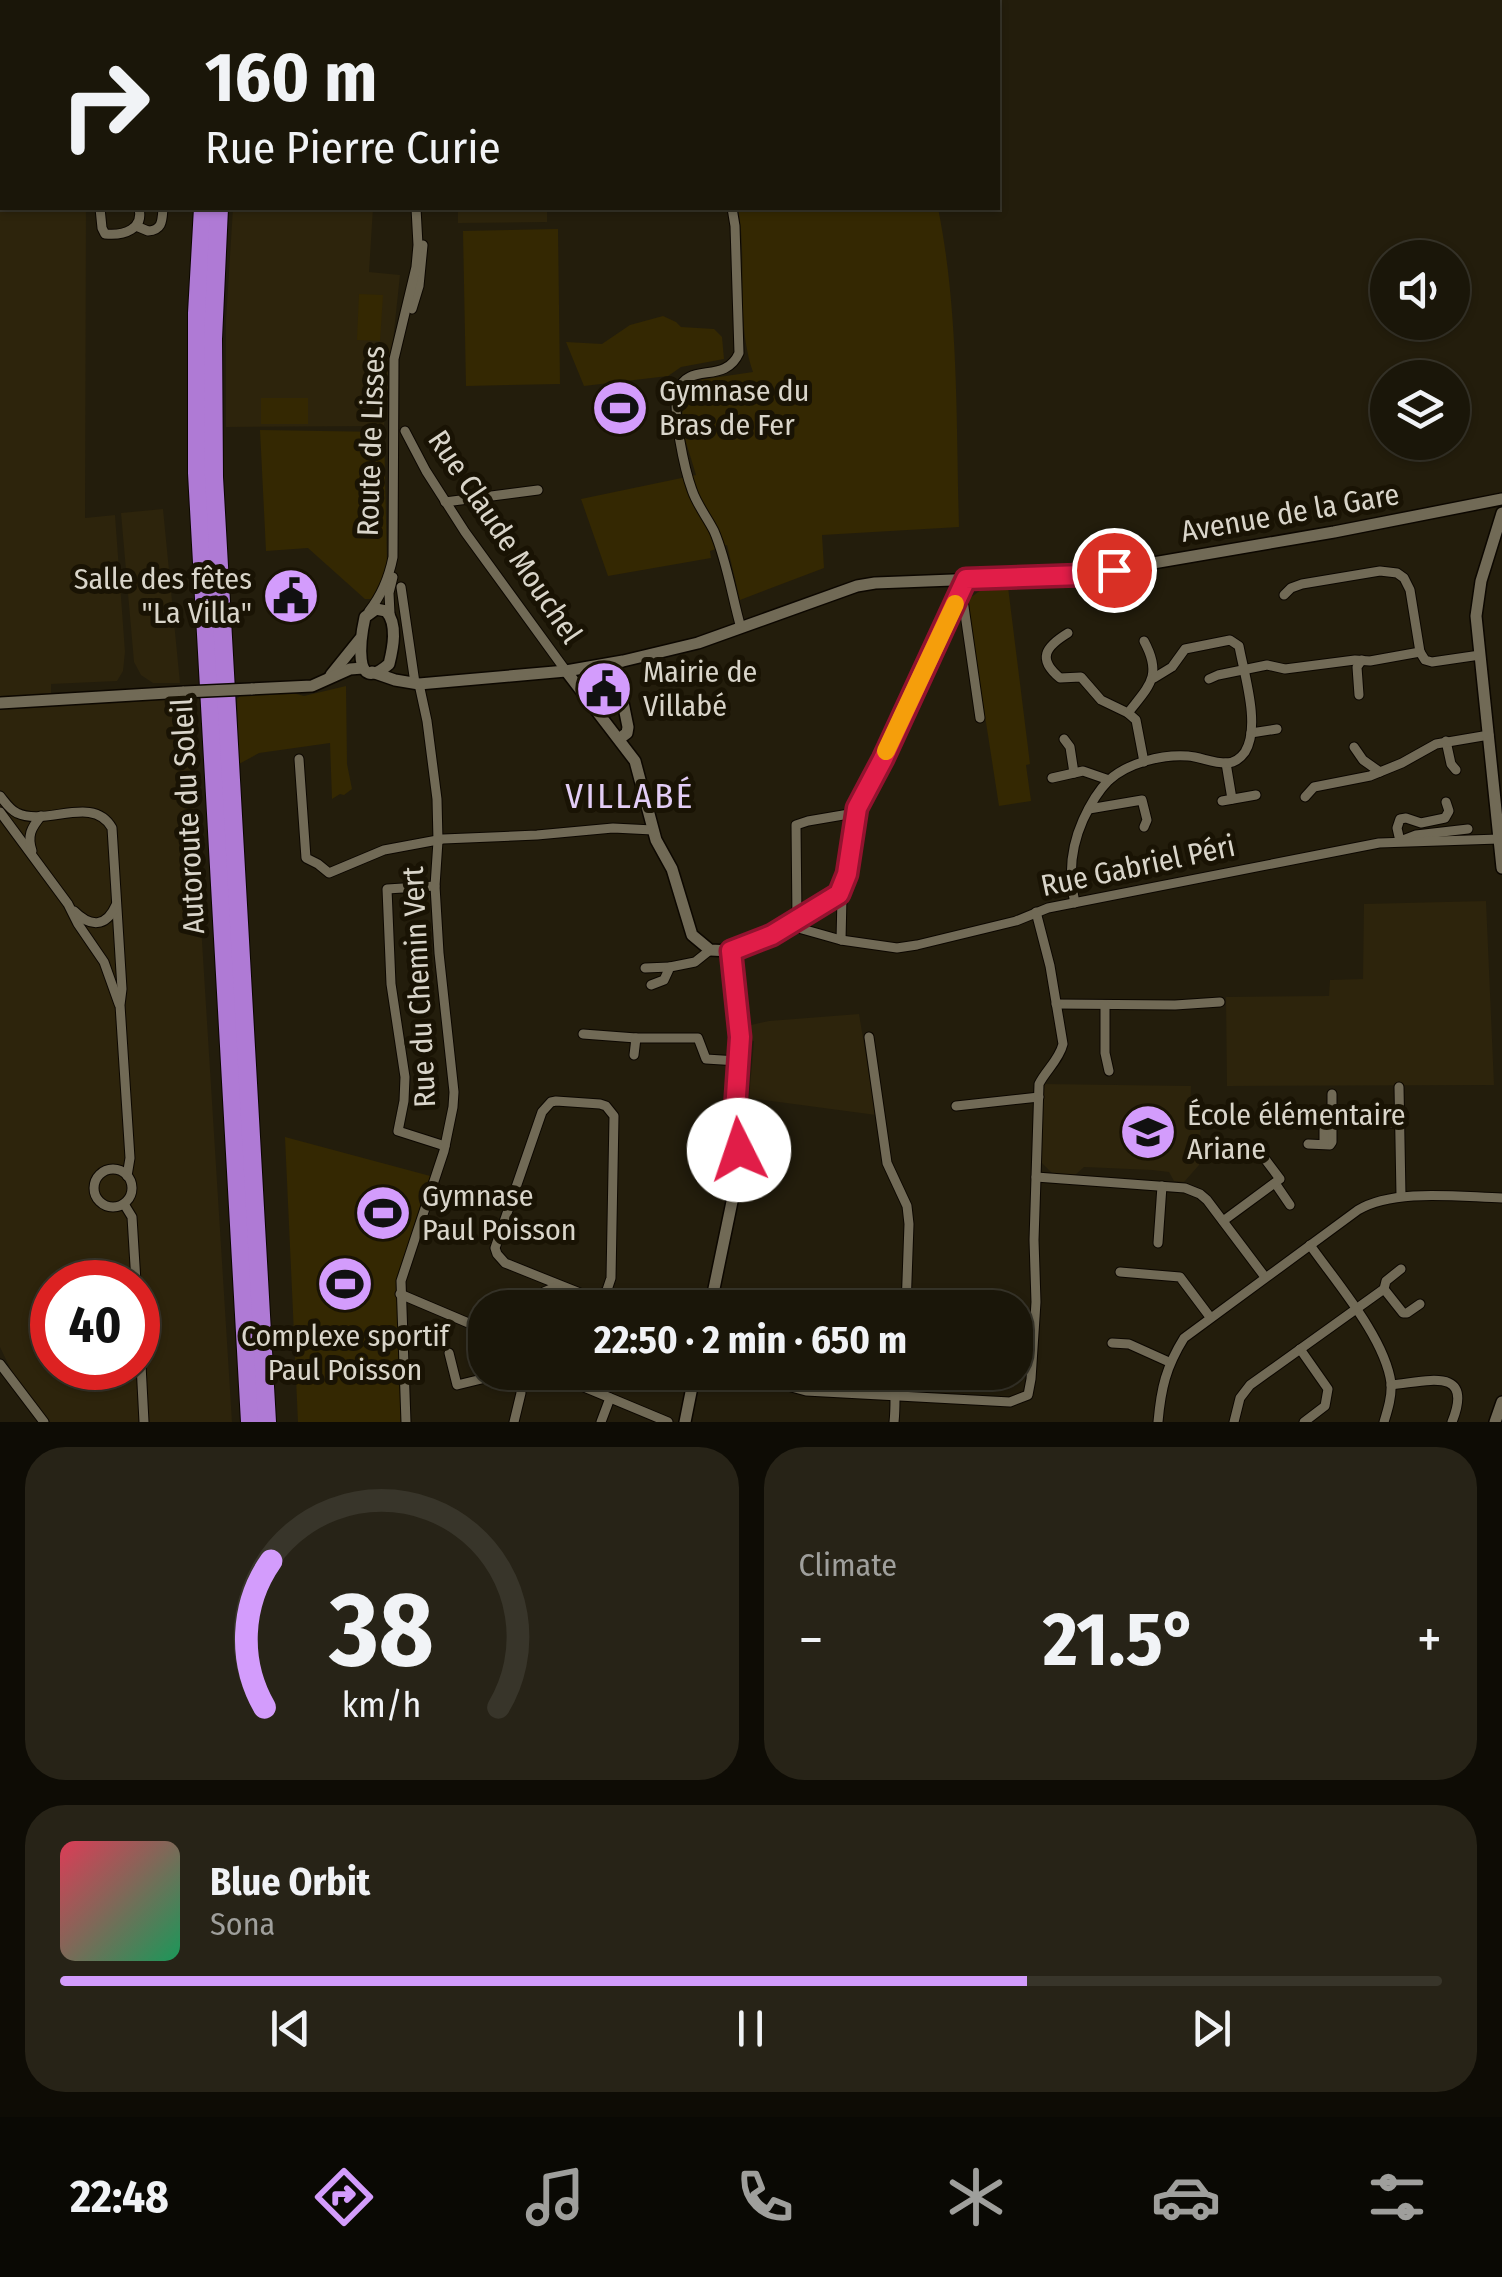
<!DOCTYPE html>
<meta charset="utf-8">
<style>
body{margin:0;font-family:"Fira Sans Condensed",sans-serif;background:#272317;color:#f1f3f6;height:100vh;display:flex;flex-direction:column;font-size:38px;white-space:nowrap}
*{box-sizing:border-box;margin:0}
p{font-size:32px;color:#9f9f9c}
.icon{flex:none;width:55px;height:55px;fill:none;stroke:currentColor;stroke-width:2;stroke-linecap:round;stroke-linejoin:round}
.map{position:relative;height:1422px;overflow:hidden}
.sheet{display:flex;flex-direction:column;gap:25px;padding:25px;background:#0e0c05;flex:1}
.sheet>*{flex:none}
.top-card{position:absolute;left:0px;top:0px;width:1000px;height:210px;box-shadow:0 2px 8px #0004,0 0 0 2px #38352a;background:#1a1609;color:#f1f3f6;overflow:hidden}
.tools{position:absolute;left:1370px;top:240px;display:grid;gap:20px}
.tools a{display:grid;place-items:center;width:100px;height:100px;border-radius:50%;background:#1a1609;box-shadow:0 2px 8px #0004,0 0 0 2px #38352a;font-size:50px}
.speed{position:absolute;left:30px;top:1260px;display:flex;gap:20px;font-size:50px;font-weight:700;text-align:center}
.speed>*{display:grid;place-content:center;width:130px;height:130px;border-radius:50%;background:#1a1609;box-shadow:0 2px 8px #0004,0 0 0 2px #38352a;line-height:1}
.speed .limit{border:15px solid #d22;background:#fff;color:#111}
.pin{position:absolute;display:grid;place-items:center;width:85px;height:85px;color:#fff;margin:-42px;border:5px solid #fff;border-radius:50%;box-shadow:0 2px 10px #0007}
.me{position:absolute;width:110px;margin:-55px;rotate:356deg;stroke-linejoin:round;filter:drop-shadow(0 0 8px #0008)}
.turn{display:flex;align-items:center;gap:35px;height:210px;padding:0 40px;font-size:45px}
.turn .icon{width:130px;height:130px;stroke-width:2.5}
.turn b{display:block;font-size:70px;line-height:85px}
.big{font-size:75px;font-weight:700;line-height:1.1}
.sheet .widget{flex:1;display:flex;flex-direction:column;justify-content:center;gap:15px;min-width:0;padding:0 35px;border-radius:40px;background:#272317}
.sheet .dial{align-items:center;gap:0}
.dial svg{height:260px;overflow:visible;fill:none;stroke:#38352a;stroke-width:7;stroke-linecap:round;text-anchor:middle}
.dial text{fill:#f1f3f6;stroke:none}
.song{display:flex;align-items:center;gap:30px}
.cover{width:120px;height:120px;border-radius:15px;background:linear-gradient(135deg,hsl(350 70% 55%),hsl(150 70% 35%))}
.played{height:10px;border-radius:5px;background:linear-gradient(90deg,#d39cfc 70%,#38352a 70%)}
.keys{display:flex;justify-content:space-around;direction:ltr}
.heat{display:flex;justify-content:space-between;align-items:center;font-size:55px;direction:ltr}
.sheet .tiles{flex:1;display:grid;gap:25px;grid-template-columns:1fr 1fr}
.widget:last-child{grid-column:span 2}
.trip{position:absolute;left:468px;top:1290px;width:565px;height:100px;border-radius:40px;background:#1a1609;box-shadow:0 2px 8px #0004,0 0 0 2px #38352a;font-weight:700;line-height:100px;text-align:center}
.tab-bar{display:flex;height:160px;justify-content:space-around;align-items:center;background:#0a0904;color:#9f9f9c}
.tab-bar .icon{width:70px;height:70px}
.tab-bar .on{color:#d39cfc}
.tab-bar b{font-size:45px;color:#f1f3f6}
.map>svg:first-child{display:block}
.built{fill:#2d240c;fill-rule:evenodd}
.green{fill:#342802}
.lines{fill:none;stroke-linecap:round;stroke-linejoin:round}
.minor-casing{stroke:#0c0700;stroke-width:11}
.tertiary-casing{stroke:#0c0700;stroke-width:14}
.secondary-casing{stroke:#0c0700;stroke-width:15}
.motorway-casing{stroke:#0c0700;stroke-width:20}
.minor{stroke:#716a56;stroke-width:9}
.tertiary{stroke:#716a56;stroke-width:11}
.secondary{stroke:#716a56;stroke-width:12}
.motorway{stroke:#af7ad5;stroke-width:18}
.tertiary-bridge-casing{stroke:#0c0700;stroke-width:14;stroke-linecap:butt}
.tertiary-bridge{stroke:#716a56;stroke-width:11}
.route-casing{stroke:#92132f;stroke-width:25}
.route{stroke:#e11d48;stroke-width:18}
.slow{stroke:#f59e0b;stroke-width:18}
.labels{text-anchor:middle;stroke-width:10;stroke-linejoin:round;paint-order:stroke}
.poi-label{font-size:30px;fill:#d9d5ca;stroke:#191304;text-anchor:start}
.street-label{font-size:30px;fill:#d9d5ca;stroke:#191304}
.quarter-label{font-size:35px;letter-spacing:2.5px;fill:#e3cdf6;stroke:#191304}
</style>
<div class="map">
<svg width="1502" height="1422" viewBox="0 0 1502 1422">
<rect width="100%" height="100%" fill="#231d0c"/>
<g class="built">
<path d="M0,0H87V2H2V208H86L85,518L115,515L125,652L123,671L117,681L51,684V701L184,692L191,765L232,1422H50L11,1370L0,1347ZM52,1282H138V1368H52Z"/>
<path d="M233,208H373L369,272L400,275L384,426L226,427V320Z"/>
<path d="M458,208H557L547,210V222L458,223Z"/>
<path d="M163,509L180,683H153L141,675L134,662L121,513Z"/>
<path d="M1486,901L1494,1085L1227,1086L1226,997L1329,996L1330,980L1363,979L1364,904Z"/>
<path d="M859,1014L876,1115L749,1098L754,1041L744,1040L742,1027L769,1021Z"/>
<path d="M1044,1084L1191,1086L1190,1113L1201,1115L1199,1165L1184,1182L1174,1181L1169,1172L1152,1170L1084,1167L1075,1175L1052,1173L1041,1162Z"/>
</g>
<g class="green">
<path d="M738,208H938C959,312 956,421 959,527L822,535L824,568L740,600L727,545L710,551L711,558L608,576L581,499L696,475L682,429L683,392L692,381L753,372C735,319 748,262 738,208Z"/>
<path d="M558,229L560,384L466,386L463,231Z"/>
<path d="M359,294L383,295L380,341L357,340Z"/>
<path d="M663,316L676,322L681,327L714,329L722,337L724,359L681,367L668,376L584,386L566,342L602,344L630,325Z"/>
<rect x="261" y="398" width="47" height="26"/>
<path d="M260,430L384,432L387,563L382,580L371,599H365L308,548L266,551Z"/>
<path d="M1008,587L1030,764L1026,765L1031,801L999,806L967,600L981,590Z"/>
<path d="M346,686L347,764L352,789L344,795L340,794L332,799L330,743L259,753L239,764L237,699L240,696L293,693L304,696Z"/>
<path d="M285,1137L434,1177L401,1272L405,1422H298Z"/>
</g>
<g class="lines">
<g class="minor-casing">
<g id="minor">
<path d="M100,0V2"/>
<path d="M440,2L442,0"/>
<path d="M100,208L102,228L105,234C124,236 144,229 139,208"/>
<path d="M732,208L735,226L739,353C725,385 688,361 678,391C671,409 685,471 692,490C697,505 707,517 714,531C727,561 732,597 741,628"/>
<path d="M136,226L148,231C163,230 162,220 163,208"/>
<path d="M412,309L419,286L423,245"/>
<path d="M405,431L426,471L465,532L566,671"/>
<path d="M445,502L538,490"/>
<path d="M401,587L415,683"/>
<path d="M962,593L980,718"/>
<path d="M1284,595L1291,588L1302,584L1380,571L1397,573L1404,578L1410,590L1420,652"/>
<path d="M369,611C382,595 389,577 393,557L394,359L416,267L418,245L416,208"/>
<path d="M390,614L389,593L393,577"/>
<path d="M1068,633C1045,647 1037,659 1060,678L1081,677L1101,700L1128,713C1149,686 1163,676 1144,641"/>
<path d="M1420,652L1425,660L1432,662L1480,655"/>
<path d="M1209,679L1218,675L1267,665L1285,669L1355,660L1370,661L1420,652"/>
<path d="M1359,695L1357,667L1362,660"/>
<path d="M1128,713L1136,720L1144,762"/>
<path d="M1251,733L1277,729"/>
<path d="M1064,739L1070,747L1074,773"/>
<path d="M1446,741L1451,764L1456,770"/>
<path d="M1354,747L1363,760L1380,772"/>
<path d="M299,759L306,858L318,864L329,873L384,850L443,839L537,835L613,828L653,830"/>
<path d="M1226,763L1232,799"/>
<path d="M1052,778L1083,771L1109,780"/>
<path d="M0,796C5,802 10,810 17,813C46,827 93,794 112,828L122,989L120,1005L130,1158L127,1176"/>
<path d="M1305,797L1314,787L1370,776L1402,763L1436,744L1489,735"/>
<path d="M1222,801L1256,795"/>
<path d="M1089,809L1142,800L1147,820L1144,827"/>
<path d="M0,812L68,904L78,924L104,962L119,1004"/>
<path d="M1403,840L1416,835L1468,829"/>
<path d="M1400,841L1397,828L1400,819L1406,818L1421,823L1445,818L1449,811L1446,802"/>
<path d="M32,851C27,836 31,828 41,816"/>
<path d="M435,886L387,889L391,984L405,1077L404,1101L398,1131L445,1146"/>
<path d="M839,893L842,897L841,940"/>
<path d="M1075,903C1068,874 1071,847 1083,820C1089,807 1098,791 1108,781C1127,763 1162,754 1188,756C1200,757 1213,763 1226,763C1234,763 1240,759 1245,752C1261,726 1244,674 1239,646L1230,640L1185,649L1172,667L1154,678"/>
<path d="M74,911C90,927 106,928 116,905"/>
<path d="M797,920L796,825L808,821L849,814L855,815"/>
<path d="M794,922L802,929L841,940L897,948L917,945L1016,921L1048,908L1379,843L1499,839"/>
<path d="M731,951L772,935L839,893L847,874L855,815L866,794L966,579"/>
<path d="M645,968L670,967"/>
<path d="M651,985L664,980L670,967L695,962L710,950"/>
<path d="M1056,1004L1175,1005L1220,1002"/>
<path d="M1105,1005V1053L1109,1071"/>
<path d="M583,1034L636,1038"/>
<path d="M869,1037L887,1163L907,1206L909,1224L906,1308"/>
<path d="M634,1055L636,1038H698L706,1059L738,1061"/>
<path d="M1399,1087L1401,1196"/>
<path d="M556,1101L600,1104L606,1106L614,1116L611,1278L607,1290L603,1294L590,1297L505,1263L497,1254L495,1248L542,1112L551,1102Z"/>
<path d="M956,1106L1039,1097"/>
<path d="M1308,1144L1330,1145L1332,1142V1094"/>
<path d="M1324,1144V1123H1400"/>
<circle cx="113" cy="1188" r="19"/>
<path d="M1036,1177L1185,1188L1200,1194L1207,1200L1265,1277"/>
<path d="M1275,1183L1290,1205"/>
<path d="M124,1204L132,1217L136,1282"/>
<path d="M1223,1221L1280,1179L1265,1159"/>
<path d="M1158,1243L1162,1186"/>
<path d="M1310,1245C1336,1282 1385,1338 1391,1383C1392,1396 1388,1409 1384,1422"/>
<path d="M1120,1272L1180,1277L1210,1317"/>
<path d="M1384,1289L1386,1281L1401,1269"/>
<path d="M400,1294L485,1330"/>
<path d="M138,1307L144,1422"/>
<path d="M537,1308L544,1292L558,1286"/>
<path d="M1112,1343L1129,1344L1169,1362"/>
<path d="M1300,1349L1328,1389L1325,1406L1304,1422"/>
<path d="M449,1353L457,1385L494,1376L501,1372"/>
<path d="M0,1364L44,1422"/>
<path d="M503,1372C511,1378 519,1380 526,1372"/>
<path d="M548,1372L668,1422"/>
<path d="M784,1385L806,1391L1010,1402L1028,1395L1031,1379L1036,1302L1034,1240L1039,1084C1046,1070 1059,1060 1063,1044L1050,966L1036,912"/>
<path d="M1391,1385C1425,1382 1475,1365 1452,1422"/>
<path d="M406,1422L401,1281L444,1151L453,1107L454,1092L439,953L435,886L438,841L437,799L427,721L419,684"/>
<path d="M514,1422L521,1393L520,1377"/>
<path d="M601,1422L610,1398"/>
<path d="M894,1422C896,1405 894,1389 896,1372"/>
<path d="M1158,1422C1161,1388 1166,1367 1184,1338L1358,1210C1394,1188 1460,1197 1502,1198"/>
<path d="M1234,1422L1240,1398L1250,1385L1384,1289L1403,1313H1407L1420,1304"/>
</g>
</g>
<g class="tertiary-casing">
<g id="tertiary">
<path d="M1502,513L1481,581L1476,616L1502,868"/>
<path d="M376,609L386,611C398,624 393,648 389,664C351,697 361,635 365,617Z"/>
<path d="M615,663L628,727L627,733L619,739"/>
<path d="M566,671L635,761L656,840L672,869L692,935L710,950L731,951L740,1037L735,1120L740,1163L710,1308"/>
<path d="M372,672L395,680L419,684L566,671L623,661L698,643L857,586L875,583L1083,575L1334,532L1502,499"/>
<path d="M331,675L360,639"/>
<path d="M251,689L312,686L350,669L363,668"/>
<path d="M0,703L184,692"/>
<path d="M685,1422L695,1372"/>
<path d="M1495,1422L1502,1402"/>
</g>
</g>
<g class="secondary-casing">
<path id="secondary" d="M423,0V2"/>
</g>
<g class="motorway-casing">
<g id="motorway">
<path d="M195,0L196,2"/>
<path d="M211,2L212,0"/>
<path d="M226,2V0"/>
<path d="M253,2L254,0"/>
<path d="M203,208L197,313V473L250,1422"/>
<path d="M219,208L213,339L214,477L267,1422"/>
</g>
</g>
<use href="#minor" class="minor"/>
<use href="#tertiary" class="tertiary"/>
<use href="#secondary" class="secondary"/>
<use href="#motorway" class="motorway"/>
<g class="tertiary-bridge-casing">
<path id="tertiary-bridge" d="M184,692L251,689"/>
</g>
<use href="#tertiary-bridge" class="tertiary-bridge"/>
</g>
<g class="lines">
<g class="route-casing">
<path id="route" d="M739,1150L735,1111L740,1037L731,951L772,935L839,894L847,874L857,808L883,759L966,579L1083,575L1114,570"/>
</g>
<use href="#route" class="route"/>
<path class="slow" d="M886,751L955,604"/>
</g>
<defs>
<g id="stadium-disc" transform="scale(2.875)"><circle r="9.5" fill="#d39cfc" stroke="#191304"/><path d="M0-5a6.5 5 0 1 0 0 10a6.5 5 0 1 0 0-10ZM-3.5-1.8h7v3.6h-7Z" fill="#111"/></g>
<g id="civic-disc" transform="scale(2.875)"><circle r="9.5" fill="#d39cfc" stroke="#191304"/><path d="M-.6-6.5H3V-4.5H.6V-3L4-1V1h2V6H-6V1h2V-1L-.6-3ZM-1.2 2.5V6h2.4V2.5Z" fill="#111"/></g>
<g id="school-disc" transform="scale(2.875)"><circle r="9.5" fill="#d39cfc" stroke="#191304"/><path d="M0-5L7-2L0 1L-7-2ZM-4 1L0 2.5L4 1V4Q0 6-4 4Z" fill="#111"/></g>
</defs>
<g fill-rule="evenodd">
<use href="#stadium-disc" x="620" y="408"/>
<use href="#civic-disc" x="291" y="596"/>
<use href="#civic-disc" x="604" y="689"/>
<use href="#school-disc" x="1148" y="1132"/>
<use href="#stadium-disc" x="383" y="1213"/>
<use href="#stadium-disc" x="345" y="1284"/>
</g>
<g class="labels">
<g class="poi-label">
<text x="659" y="401">Gymnase du<tspan x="659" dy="34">Bras de Fer</tspan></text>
<text x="252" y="589" text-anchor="end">Salle des fêtes<tspan x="252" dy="34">"La Villa"</tspan></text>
<text x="643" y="682">Mairie de<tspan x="643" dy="34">Villabé</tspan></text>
<text x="1187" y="1125">École élémentaire<tspan x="1187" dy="34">Ariane</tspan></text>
<text x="422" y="1206">Gymnase<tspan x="422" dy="34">Paul Poisson</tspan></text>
<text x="345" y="1346" text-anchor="middle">Complexe sportif<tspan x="345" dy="34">Paul Poisson</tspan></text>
</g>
<g class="street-label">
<text transform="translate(371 441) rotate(-88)" y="10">Route de Lisses</text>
<text transform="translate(1290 513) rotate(-10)" y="10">Avenue de la Gare</text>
<text transform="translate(505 537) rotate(56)" y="10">Rue Claude Mouchel</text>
<text transform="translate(188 816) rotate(-93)" y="10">Autoroute du Soleil</text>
<text transform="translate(1138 866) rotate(-12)" y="10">Rue Gabriel Péri</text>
<text transform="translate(419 987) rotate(-93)" y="10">Rue du Chemin Vert</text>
</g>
<g class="quarter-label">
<text x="630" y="808">VILLABÉ</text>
</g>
</g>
</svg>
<div class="tools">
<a><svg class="icon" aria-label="sound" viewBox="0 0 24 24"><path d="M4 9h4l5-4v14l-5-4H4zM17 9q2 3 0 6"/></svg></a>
<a><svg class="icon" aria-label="layers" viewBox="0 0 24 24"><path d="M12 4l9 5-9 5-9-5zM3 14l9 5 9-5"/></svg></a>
</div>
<div class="speed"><div class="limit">40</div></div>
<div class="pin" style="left:1114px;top:570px;background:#d93025"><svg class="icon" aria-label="arrive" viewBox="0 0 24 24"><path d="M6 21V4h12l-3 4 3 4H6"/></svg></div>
<svg class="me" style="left:739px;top:1150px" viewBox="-20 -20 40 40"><circle r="19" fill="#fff"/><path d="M0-13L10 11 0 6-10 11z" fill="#e11d48"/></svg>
<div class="trip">22:50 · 2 min · 650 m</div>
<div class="top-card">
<div class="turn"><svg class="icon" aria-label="right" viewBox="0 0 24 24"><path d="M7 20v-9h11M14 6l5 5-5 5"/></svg><div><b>160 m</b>Rue Pierre Curie</div></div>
</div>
</div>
<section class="sheet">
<div class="tiles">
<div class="widget dial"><svg viewBox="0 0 100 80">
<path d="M14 69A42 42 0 1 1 86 69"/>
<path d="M14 69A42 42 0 0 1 16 24" stroke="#d39cfc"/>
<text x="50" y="56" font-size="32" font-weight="700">38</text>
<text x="50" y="72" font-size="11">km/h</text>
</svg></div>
<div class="widget"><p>Climate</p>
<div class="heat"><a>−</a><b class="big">21.5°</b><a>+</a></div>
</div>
<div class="widget">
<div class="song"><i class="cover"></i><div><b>Blue Orbit</b><p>Sona</p></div></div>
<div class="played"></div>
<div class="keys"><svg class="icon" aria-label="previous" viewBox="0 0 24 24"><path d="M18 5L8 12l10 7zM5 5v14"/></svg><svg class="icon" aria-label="pause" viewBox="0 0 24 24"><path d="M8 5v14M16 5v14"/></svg><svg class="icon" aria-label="next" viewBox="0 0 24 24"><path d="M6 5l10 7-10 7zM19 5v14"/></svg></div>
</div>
</div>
</section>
<nav class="tab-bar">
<b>22:48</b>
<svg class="icon on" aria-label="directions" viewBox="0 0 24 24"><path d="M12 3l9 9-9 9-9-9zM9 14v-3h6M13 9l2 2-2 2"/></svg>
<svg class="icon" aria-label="music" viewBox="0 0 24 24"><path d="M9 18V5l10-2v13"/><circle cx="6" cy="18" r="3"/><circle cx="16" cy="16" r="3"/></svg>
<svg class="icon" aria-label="phone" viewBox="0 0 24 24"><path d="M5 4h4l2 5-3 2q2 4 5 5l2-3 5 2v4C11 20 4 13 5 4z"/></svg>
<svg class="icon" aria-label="climate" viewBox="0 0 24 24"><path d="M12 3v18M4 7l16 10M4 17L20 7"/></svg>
<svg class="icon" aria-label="car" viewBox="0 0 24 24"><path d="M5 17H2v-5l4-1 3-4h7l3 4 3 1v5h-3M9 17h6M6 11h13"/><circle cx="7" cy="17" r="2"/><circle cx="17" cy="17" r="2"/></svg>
<svg class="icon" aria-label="filters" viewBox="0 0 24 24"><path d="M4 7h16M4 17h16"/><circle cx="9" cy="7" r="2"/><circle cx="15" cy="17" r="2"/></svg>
</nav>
